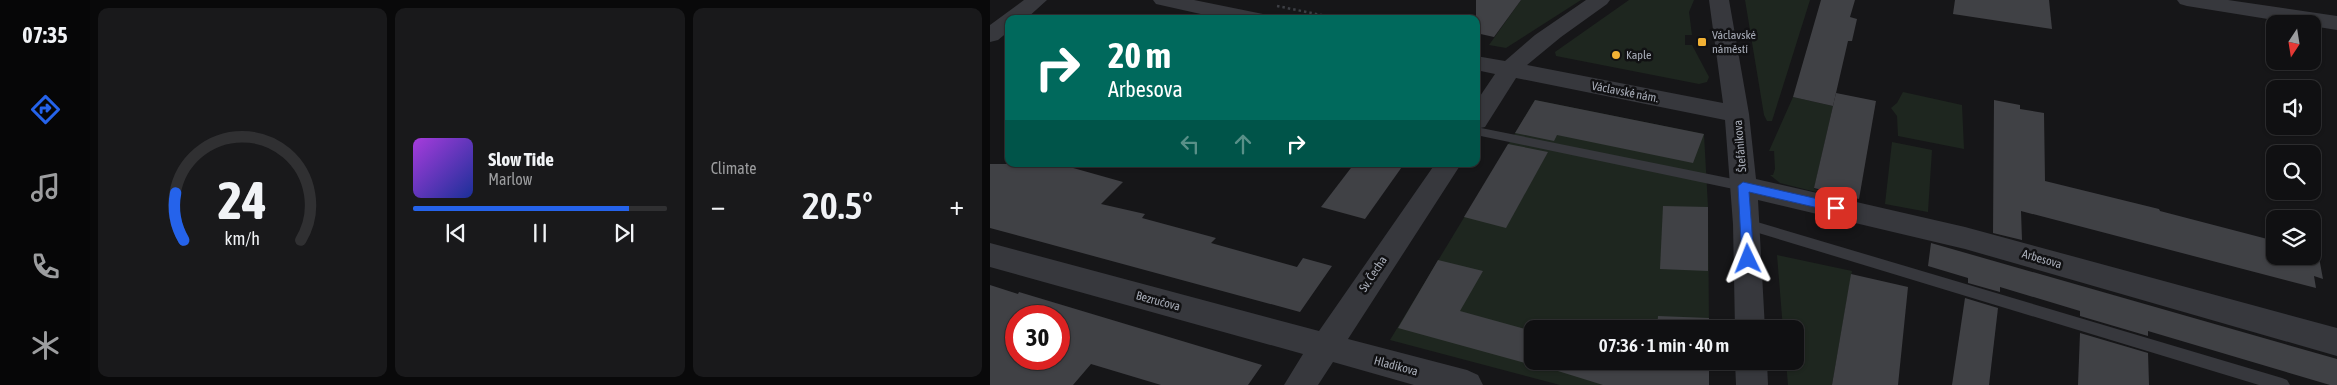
<!DOCTYPE html>
<meta charset="utf-8">
<style>
body{margin:0;font-family:"Asap Condensed",sans-serif;background:#19191b;color:#f1f3f6;height:100vh;display:flex;flex-direction:column;font-size:19px;white-space:nowrap}
*{box-sizing:border-box;margin:0}
p{font-size:16px;color:#9c9d9f}
.icon{flex:none;width:28px;height:28px;fill:none;stroke:currentColor;stroke-width:2;stroke-linecap:round;stroke-linejoin:round}
.map{position:relative;flex:1;overflow:hidden}
.drawer{display:flex;flex-direction:column;gap:8px;padding:8px;background:#09090a;width:900px}
.drawer>*{flex:none}
.top-card{position:absolute;left:15px;top:15px;width:475px;height:152px;border-radius:10px;box-shadow:0 1px 4px #0004,0 0 0 1px #303032;background:#00695c;color:#fff;overflow:hidden}
.needle{width:32px;rotate:192deg}
.buttons{position:absolute;left:1276px;top:15px;display:grid;gap:10px}
.buttons a{display:grid;place-items:center;width:55px;height:55px;border-radius:10px;background:#101012;box-shadow:0 1px 4px #0004,0 0 0 1px #303032;font-size:25px}
.speed{position:absolute;left:15px;top:305px;display:flex;gap:10px;font-size:25px;font-weight:700;text-align:center}
.speed>*{display:grid;place-content:center;width:65px;height:65px;border-radius:50%;background:#101012;box-shadow:0 1px 4px #0004,0 0 0 1px #303032;line-height:1}
.speed .limit{border:8px solid #d22;background:#fff;color:#111}
.pin{position:absolute;display:grid;place-items:center;width:42px;height:42px;color:#fff;margin:-21px;border-radius:10px;box-shadow:0 2px 8px #0006}
.me{position:absolute;width:55px;margin:-28px;rotate:358deg;stroke-linejoin:round;filter:drop-shadow(0 0 4px #0008)}
.turn{display:flex;align-items:center;gap:18px;height:105px;padding:0 20px;font-size:22px}
.turn .icon{width:65px;height:65px;stroke-width:2.5}
.turn b{display:block;font-size:35px;line-height:42px}
.lanes{display:flex;align-items:center;height:48px;padding:0 20px;background:#0003;justify-content:center;gap:25px;direction:ltr}
.lanes .off{opacity:.35}
.big{font-size:38px;font-weight:600;line-height:1.1}
.drawer .tile{flex:1;display:flex;flex-direction:column;justify-content:center;gap:8px;min-width:0;padding:0 18px;border-radius:10px;background:#19191b}
.drawer .dial{align-items:center;gap:0}
.dial svg{height:130px;overflow:visible;fill:none;stroke:#303032;stroke-width:7;stroke-linecap:round;text-anchor:middle}
.dial text{fill:#f1f3f6;stroke:none}
.song{display:flex;align-items:center;gap:15px}
.cover{width:60px;height:60px;border-radius:8px;background:linear-gradient(135deg,hsl(280 70% 55%),hsl(230 70% 35%))}
.played{height:5px;border-radius:2px;background:linear-gradient(90deg,#2563eb 85%,#303032 85%)}
.keys{display:flex;justify-content:space-around;direction:ltr}
.heat{display:flex;justify-content:space-between;align-items:center;font-size:28px;direction:ltr}
.drawer .tiles{flex:1;display:grid;gap:8px;grid-template-columns:repeat(3,1fr)}
.trip{position:absolute;left:534px;top:320px;width:280px;height:50px;border-radius:10px;background:#101012;box-shadow:0 1px 4px #0004,0 0 0 1px #303032;font-weight:600;line-height:50px;text-align:center}
main{display:flex;flex:1;min-height:0}
.menu{display:flex;flex-direction:column;width:90px;justify-content:space-around;align-items:center;background:#060607;color:#9c9d9f}
.menu .icon{width:35px;height:35px}
.menu .active{color:#2563eb}
.menu b{font-size:22px;color:#f1f3f6}
.map>svg:first-child{display:block}
.green{fill:#1e261f}
.building{fill:#404145;fill-rule:evenodd}
.lines{fill:none;stroke-linecap:round;stroke-linejoin:round}
.path{stroke:#3d3f44;stroke-width:2.5;stroke-dasharray:2.5 3;stroke-linecap:butt}
.lane{fill:#37383d;fill-rule:evenodd}
.street{fill:#37383d;fill-rule:evenodd}
.route{fill:#2563eb;stroke:#184099}
.poi-dot{fill:#f2b134;stroke:#111113;stroke-width:2}
.labels{text-anchor:middle;stroke-width:5;stroke-linejoin:round;paint-order:stroke}
.poi-label{font-size:12px;fill:#a8adb8;stroke:#111113;text-anchor:start}
.street-label{font-size:12px;fill:#a8adb8;stroke:#111113}
</style>
<main>
<nav class="menu">
<b>07:35</b>
<svg class="icon active" aria-label="directions" viewBox="0 0 24 24"><path d="M12 3l9 9-9 9-9-9zM9 14v-3h6M13 9l2 2-2 2"/></svg>
<svg class="icon" aria-label="music" viewBox="0 0 24 24"><path d="M9 18V5l10-2v13"/><circle cx="6" cy="18" r="3"/><circle cx="16" cy="16" r="3"/></svg>
<svg class="icon" aria-label="phone" viewBox="0 0 24 24"><path d="M5 4h4l2 5-3 2q2 4 5 5l2-3 5 2v4C11 20 4 13 5 4z"/></svg>
<svg class="icon" aria-label="climate" viewBox="0 0 24 24"><path d="M12 3v18M4 7l16 10M4 17L20 7"/></svg>
</nav>
<section class="drawer">
<div class="tiles">
<div class="tile dial"><svg viewBox="0 0 100 80">
<path d="M14 69A42 42 0 1 1 86 69"/>
<path d="M14 69A42 42 0 0 1 9 40" stroke="#2563eb"/>
<text x="50" y="56" font-size="32" font-weight="700">24</text>
<text x="50" y="72" font-size="11">km/h</text>
</svg></div>
<div class="tile">
<div class="song"><i class="cover"></i><div><b>Slow Tide</b><p>Marlow</p></div></div>
<div class="played"></div>
<div class="keys"><svg class="icon" aria-label="previous" viewBox="0 0 24 24"><path d="M18 5L8 12l10 7zM5 5v14"/></svg><svg class="icon" aria-label="pause" viewBox="0 0 24 24"><path d="M8 5v14M16 5v14"/></svg><svg class="icon" aria-label="next" viewBox="0 0 24 24"><path d="M6 5l10 7-10 7zM19 5v14"/></svg></div>
</div>
<div class="tile"><p>Climate</p>
<div class="heat"><a>−</a><b class="big">20.5°</b><a>+</a></div>
</div>
</div>
</section>
<div class="map">
<svg width="1347" height="385" viewBox="0 0 1347 385">
<rect width="100%" height="100%" fill="#161618"/>
<g class="green">
<path d="M531,0H591L516,48L499,45Z"/>
<path d="M639,0H704L699,12L702,35H695V45H702L719,77L717,82L709,84L566,56L565,52Z"/>
<path d="M755,0H820L782,121H777L774,115Z"/>
<path d="M913,92L972,105L974,149L908,136L907,116L901,108L907,103Z"/>
<path d="M803,97L843,106L824,189L828,190L826,192L790,183L780,175H783L785,169L784,151H779Z"/>
<path d="M545,100L714,134L718,207L719,329H542V361H719V385H570L400,340Z"/>
<path d="M902,142L942,150L938,212L895,204Z"/>
<path d="M787,255L862,271L842,385H798L796,361H805V329H793Z"/>
</g>
<g class="building">
<path d="M486,0H531L504,37L486,33Z"/>
<path d="M831,0H865L860,17L867,19L862,41H858L843,106L803,97Z"/>
<path d="M965,0H1059L1062,29L963,14Z"/>
<path d="M846,93L886,101L869,199L824,188Z"/>
<path d="M545,100L714,134L703,163L567,135L564,141L525,133Z"/>
<path d="M1004,100L1030,105V109L1054,113L1055,181L1169,209L1170,211L1285,241V256H1322V251L1328,252L1333,279L1324,276L1326,288L1031,211L1032,240L1003,233Z"/>
<path d="M518,144L558,152L516,228L474,217Z"/>
<path d="M0,164H69L133,182L111,204L155,214L152,218L226,238L221,243L307,267L313,258L342,266L310,312L0,228Z"/>
<path d="M364,164H414L375,219L331,207Z"/>
<path d="M673,206L718,207V271L670,269Z"/>
<path d="M941,243L1347,359V385H1340L1158,331V336L1090,316V311L1010,287V292L978,283V278L938,266Z"/>
<path d="M448,260L493,271L470,311L542,331V365L408,328Z"/>
<path d="M861,274L918,287L908,385H842Z"/>
<path d="M0,285L28,294L29,292L272,365L258,385H171L101,364L83,385H0ZM26,316H69V359H26Z"/>
<path d="M975,298L1008,308L999,385H962Z"/>
<path d="M668,316L719,318V329H667Z"/>
<path d="M1090,333L1158,353L1159,385H1088Z"/>
<path d="M556,361H719V385H613L555,367Z"/>
</g>
<g class="lines">
<path class="path" d="M287,6L351,19"/>
<g class="lane">
<path d="M486,127L753,181L759,186L753,191L486,135Z"/>
<path d="M757,219L1292,378L1297,380L1300,385H1269L752,228L751,224L752,220Z"/>
</g>
<g class="street">
<path d="M34,0H57L36,19H19V31L8,40L0,42V25Z"/>
<path d="M163,0H204L273,14L276,19H233L166,4Z"/>
<path d="M596,0H620L617,4L571,37L537,65L733,103L719,0H739L759,114L766,179L975,227L1347,328V356L975,249L768,200L775,329H745L743,224L735,120L526,78L495,127L486,129V102L505,74L486,70V56L515,61L545,35Z"/>
<path d="M1187,0H1238L1347,16V30L1322,26V24H1309L1197,6L1190,4Z"/>
<path d="M445,164H471L358,339L477,370L488,375L493,385H424L343,362L328,385H294L313,354L0,267V243L329,331Z"/>
<path d="M745,361H777L778,385H746Z"/>
</g>
</g>
<path class="route" d="M753,182L846,203L852,208L846,212L759,192L764,259L758,264L752,259L748,186Z"/>
<g class="poi-dot">
<rect x="707" y="37" width="10" height="10" rx="2.5"/>
<circle cx="626" cy="55" r="5"/>
</g>
<g class="labels">
<g class="poi-label">
<text x="722" y="39">Václavské<tspan x="722" dy="14">náměstí</tspan></text>
<text x="636" y="59">Kaple</text>
</g>
<g class="street-label">
<text transform="translate(635 92) rotate(11)" y="4">Václavské nám.</text>
<text transform="translate(750 146) rotate(-95)" y="4">Štefánikova</text>
<text transform="translate(1052 259) rotate(16)" y="4">Arbesova</text>
<text transform="translate(383 274) rotate(-56)" y="4">Sv. Čecha</text>
<text transform="translate(168 301) rotate(15)" y="4">Bezručova</text>
<text transform="translate(406 366) rotate(15)" y="4">Hladíkova</text>
</g>
</g>
</svg>
<div class="buttons">
<a><svg class="needle" viewBox="-14 -14 28 28"><path d="M0-13l5 13h-10z" fill="#e53935"/><path d="M0 13l5-13h-10z" fill="#9c9d9f"/></svg></a>
<a><svg class="icon" aria-label="sound" viewBox="0 0 24 24"><path d="M4 9h4l5-4v14l-5-4H4zM17 9q2 3 0 6"/></svg></a>
<a><svg class="icon" aria-label="search" viewBox="0 0 24 24"><circle cx="10" cy="10" r="6"/><path d="M15 15l6 6"/></svg></a>
<a><svg class="icon" aria-label="layers" viewBox="0 0 24 24"><path d="M12 4l9 5-9 5-9-5zM3 14l9 5 9-5"/></svg></a>
</div>
<div class="speed"><div class="limit">30</div></div>
<div class="pin" style="left:846px;top:208px;background:#d93025"><svg class="icon" aria-label="arrive" viewBox="0 0 24 24"><path d="M6 21V4h12l-3 4 3 4H6"/></svg></div>
<svg class="me" style="left:758px;top:259px" viewBox="-20 -20 40 40"><path d="M0-17L14 15 0 8-14 15z" fill="#2563eb" stroke="#fff" stroke-width="4"/></svg>
<div class="trip">07:36 · 1 min · 40 m</div>
<div class="top-card">
<div class="turn"><svg class="icon" aria-label="right" viewBox="0 0 24 24"><path d="M7 20v-9h11M14 6l5 5-5 5"/></svg><div><b>20 m</b>Arbesova</div></div>
<div class="lanes"><svg class="icon off" aria-label="left" viewBox="0 0 24 24"><path d="M17 20v-9H6M10 6l-5 5 5 5"/></svg><svg class="icon off" aria-label="ahead" viewBox="0 0 24 24"><path d="M12 20V5M6 11l6-6 6 6"/></svg><svg class="icon" aria-label="right" viewBox="0 0 24 24"><path d="M7 20v-9h11M14 6l5 5-5 5"/></svg></div>
</div>
</div>
</main>
